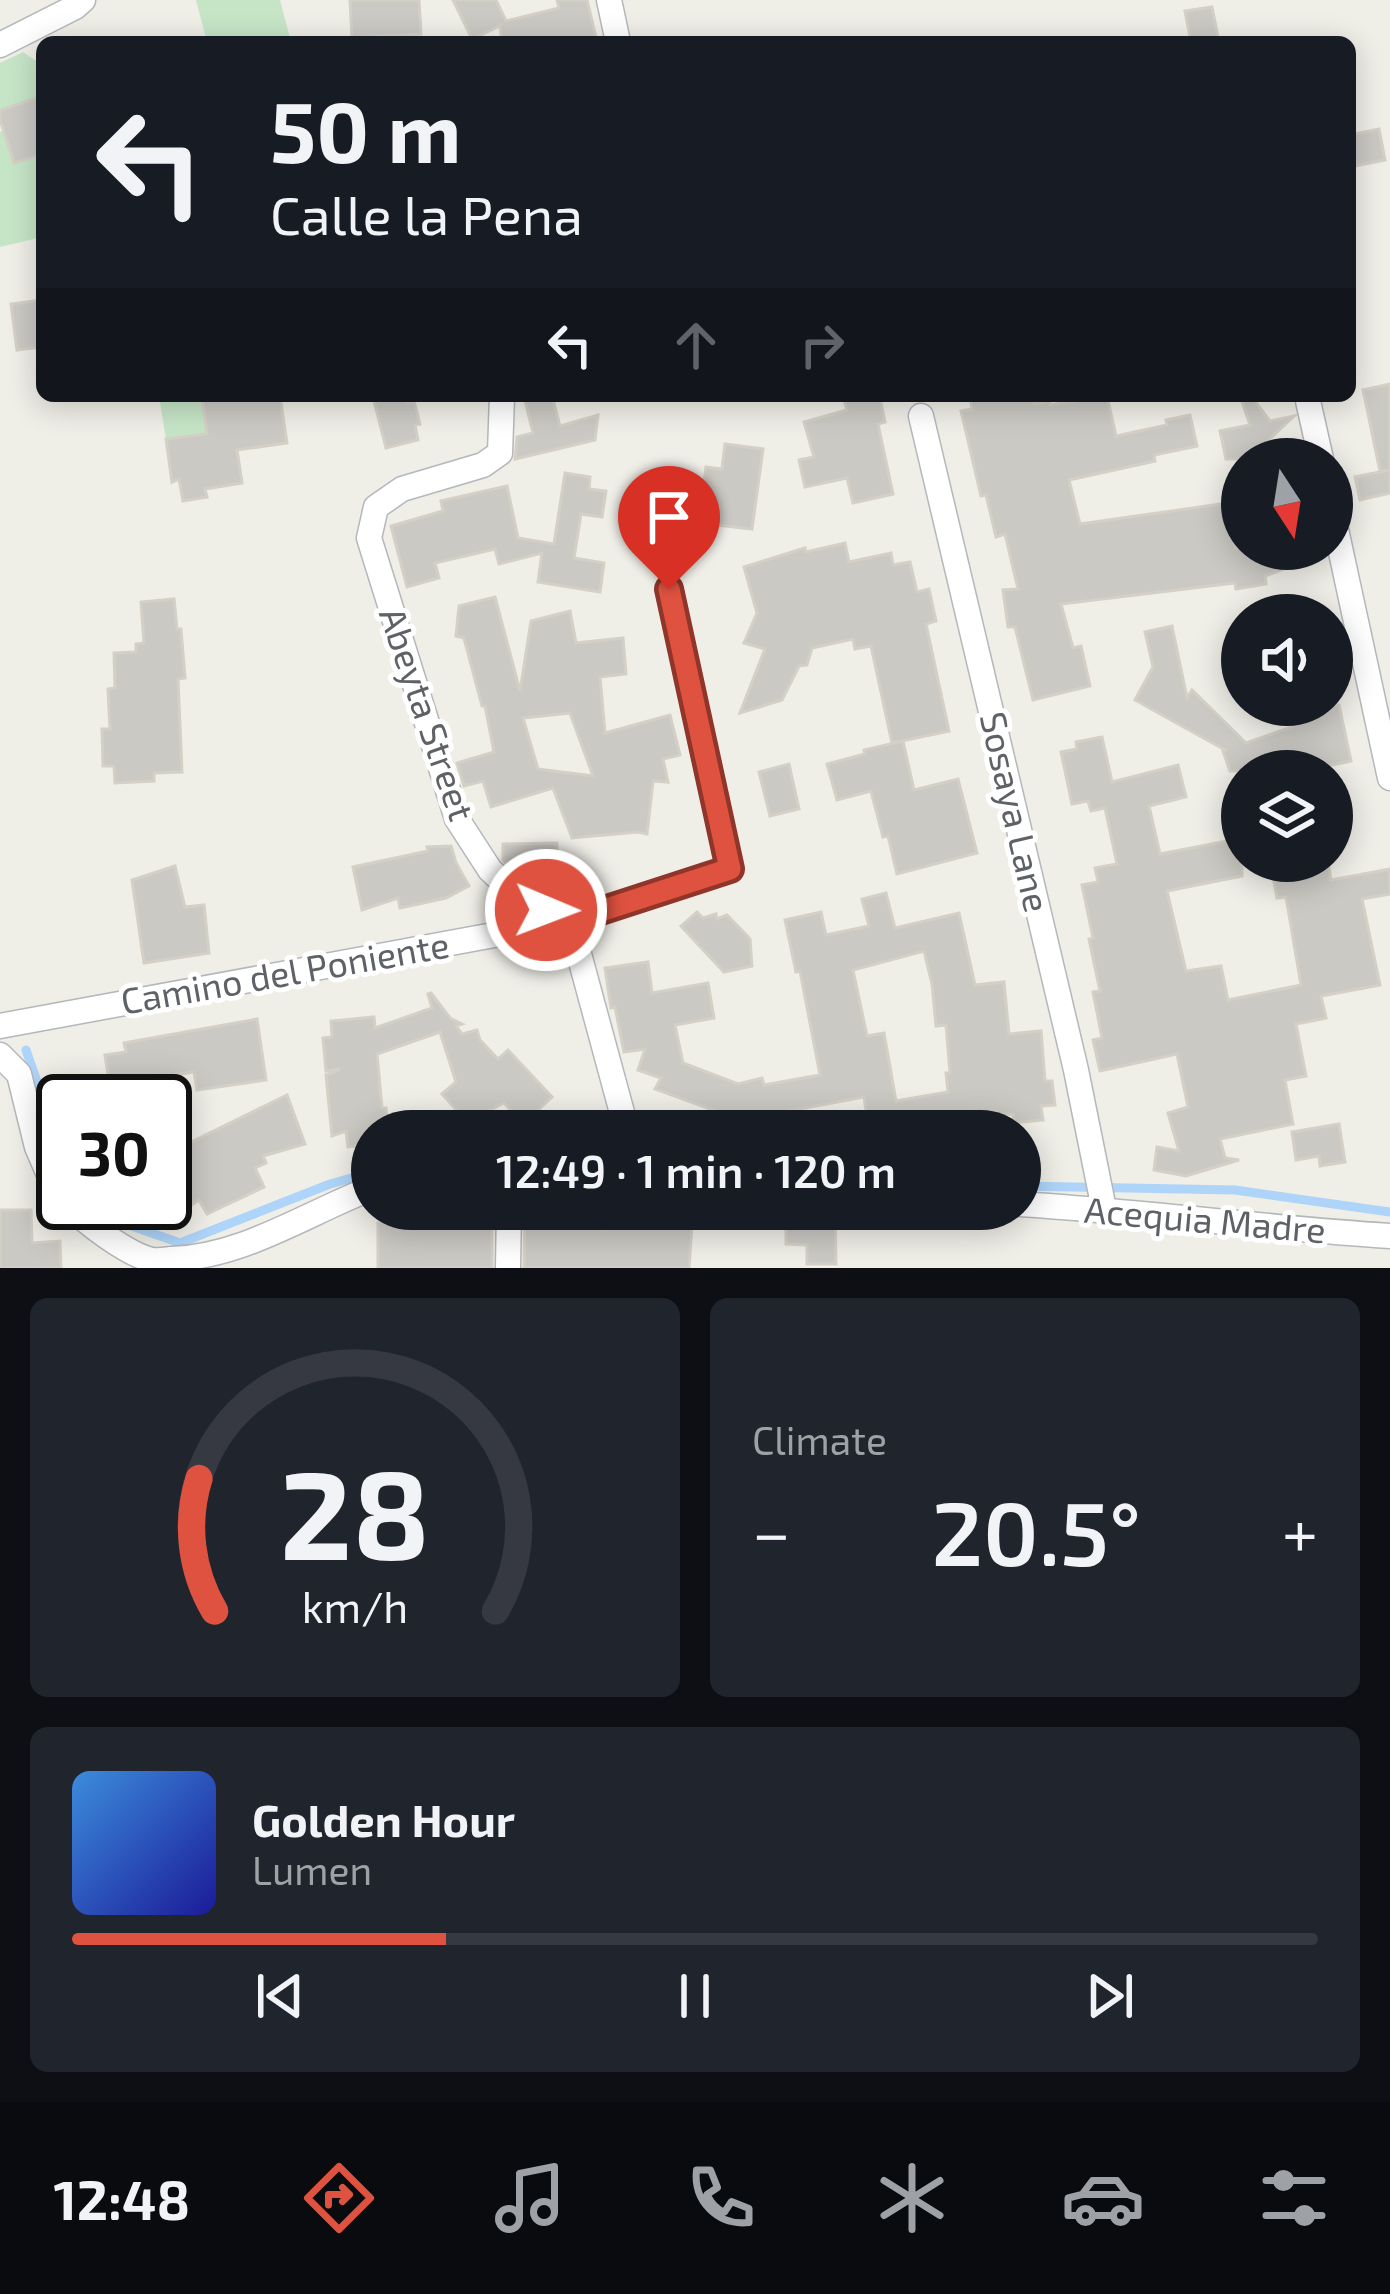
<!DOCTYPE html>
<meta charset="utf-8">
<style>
body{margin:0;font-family:"Exo 2",sans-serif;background:#20242c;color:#f1f3f6;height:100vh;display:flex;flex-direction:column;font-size:45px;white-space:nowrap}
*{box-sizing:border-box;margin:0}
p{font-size:39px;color:#9ea1a6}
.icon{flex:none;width:66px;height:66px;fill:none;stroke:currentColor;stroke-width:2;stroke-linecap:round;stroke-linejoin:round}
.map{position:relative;height:1268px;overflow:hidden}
.drawer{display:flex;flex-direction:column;gap:30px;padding:30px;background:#0d0f14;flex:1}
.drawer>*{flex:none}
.hud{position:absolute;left:36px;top:36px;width:1320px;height:366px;border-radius:18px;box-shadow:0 6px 30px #0003;background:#171b24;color:#f1f3f6;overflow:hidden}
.needle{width:78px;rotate:168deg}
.fabs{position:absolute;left:1221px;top:438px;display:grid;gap:24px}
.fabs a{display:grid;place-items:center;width:132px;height:132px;border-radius:50%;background:#171b24;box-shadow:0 6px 30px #0003;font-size:60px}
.speed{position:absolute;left:36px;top:1074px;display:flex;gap:24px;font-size:60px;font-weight:700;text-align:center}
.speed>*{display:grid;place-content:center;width:156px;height:156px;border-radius:50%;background:#171b24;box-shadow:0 6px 30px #0003;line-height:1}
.speed .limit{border:6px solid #111;border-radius:18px;background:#fff;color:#111}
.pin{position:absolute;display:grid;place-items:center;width:102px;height:102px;color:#fff;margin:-123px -51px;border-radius:50% 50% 50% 0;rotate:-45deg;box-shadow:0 0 12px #0007}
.pin .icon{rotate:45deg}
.me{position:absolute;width:132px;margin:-66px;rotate:91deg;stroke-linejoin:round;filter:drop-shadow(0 0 9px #0008)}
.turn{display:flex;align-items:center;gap:42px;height:252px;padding:0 36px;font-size:54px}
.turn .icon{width:156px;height:156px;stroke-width:2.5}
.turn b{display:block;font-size:84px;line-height:102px}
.lanes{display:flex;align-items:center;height:114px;padding:0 36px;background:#0003;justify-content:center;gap:60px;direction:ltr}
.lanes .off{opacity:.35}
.big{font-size:90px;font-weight:600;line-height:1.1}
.drawer .widget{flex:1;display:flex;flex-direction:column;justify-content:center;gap:18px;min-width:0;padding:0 42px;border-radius:18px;background:#20242c}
.drawer .dial{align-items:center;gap:0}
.dial svg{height:312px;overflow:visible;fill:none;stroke:#363941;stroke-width:7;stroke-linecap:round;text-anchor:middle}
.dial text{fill:#f1f3f6;stroke:none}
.song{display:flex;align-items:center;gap:36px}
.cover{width:144px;height:144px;border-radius:18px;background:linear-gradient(135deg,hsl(210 70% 55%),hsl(240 70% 35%))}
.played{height:12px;border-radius:6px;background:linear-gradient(90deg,#de523f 30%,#363941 30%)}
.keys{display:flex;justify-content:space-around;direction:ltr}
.heat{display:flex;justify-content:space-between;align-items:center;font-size:66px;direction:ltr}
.drawer .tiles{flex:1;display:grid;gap:30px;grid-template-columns:1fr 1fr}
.widget:last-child{grid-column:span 2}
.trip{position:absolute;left:351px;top:1110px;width:690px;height:120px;border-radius:60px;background:#171b24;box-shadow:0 6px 30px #0003;font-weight:600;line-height:120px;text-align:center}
.tab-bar{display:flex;height:192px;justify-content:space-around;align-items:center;background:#090b0e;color:#9ea1a6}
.tab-bar .icon{width:84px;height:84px}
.tab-bar .selected{color:#de523f}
.tab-bar b{font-size:54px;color:#f1f3f6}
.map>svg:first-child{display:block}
.green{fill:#c6e5c7}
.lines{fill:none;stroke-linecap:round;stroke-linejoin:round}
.stream{stroke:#aed5f9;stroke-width:9}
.building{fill:#cbc9c4;stroke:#d4d0c6;stroke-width:3;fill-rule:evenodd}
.street-casing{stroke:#b4b7bb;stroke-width:27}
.street{stroke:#fff;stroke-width:24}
.route-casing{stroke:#903529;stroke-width:30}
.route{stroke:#de523f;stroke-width:21}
.labels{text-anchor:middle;stroke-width:10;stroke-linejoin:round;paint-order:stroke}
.street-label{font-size:36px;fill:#5e6266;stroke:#fff}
</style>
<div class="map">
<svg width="1390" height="1268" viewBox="0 0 1390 1268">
<rect width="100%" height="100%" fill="#efeee7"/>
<g class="green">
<path d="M196,0H280L291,42H207Z"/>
<path d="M23,52L42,65V96L0,110V63Z"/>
<path d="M3,130L14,163L42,154V237L0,247V132Z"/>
<path d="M159,396H202L204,413L209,412L212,433L166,439Z"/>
</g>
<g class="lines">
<g class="stream">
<path d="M26,1050L63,1157"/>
<path d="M1020,1186L1235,1190L1390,1212"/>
<path d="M103,1203L126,1224L180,1243L330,1184L372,1172"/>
</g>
</g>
<g class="building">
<path d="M350,0H419L421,34L352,38Z"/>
<path d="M453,0H496L506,21L559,8L557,0H587L597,42H502L500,26L472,39Z"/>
<path d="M1212,7L1219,42H1191L1185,11Z"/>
<path d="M42,96V154L14,163L0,120V110Z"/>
<path d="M1379,129L1385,160L1350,167V135Z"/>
<path d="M42,300V347L17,350L11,304Z"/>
<path d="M1390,384V493L1360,500L1355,477L1389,470L1380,471L1363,390Z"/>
<path d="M202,396H280L287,443L237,450L242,483L205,489L207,497L183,501L179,479L172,482L166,439L207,434Z"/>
<path d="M378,396H405L407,403L414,401L420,424L415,425L418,440L386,448L374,401L379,400Z"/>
<path d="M552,396L560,426L598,415L595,440L515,459L517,437L533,433L525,401Z"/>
<path d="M843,396H868L869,401L880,398L885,422L878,424L893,494L853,503L847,478L805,487L799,460L814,457L804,422L847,410Z"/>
<path d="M970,396H1033L1034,404L1050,401V405L1107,396L1116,436L1167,425L1166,420L1190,415L1197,446L1154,455L1155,461L1069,480L1080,524L1228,503L1235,548L1282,549L1284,569L1265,576L1266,584L1236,589L1235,583L1061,604L1073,648L1081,646L1090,686L1033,700L1015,627H1008L1003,590L1018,589L1005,534L996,537L986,495L981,496L961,411L972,409Z"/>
<path d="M1240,396H1251L1270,421L1294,416L1259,449L1262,459H1226L1220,431L1250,425Z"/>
<path d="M725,444L763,449L752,529L699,523L706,467L722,469Z"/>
<path d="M565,473L590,477L589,489L606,491L602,517L581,514L574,558L604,563L600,592L538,582L542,553L499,564L495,549L435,563L439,578L407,587L391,526L443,511L441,501L507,486L518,538L554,544Z"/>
<path d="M845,543L849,562L891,553L893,565L910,562L917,592L929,589L936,621L926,624L949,731L892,743L871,646L855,649L853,639L812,648L807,665L799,666L782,700L740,713L765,649L744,643L757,613L744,567L805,548L806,552Z"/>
<path d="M495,597L520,691L531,621L570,611L576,643L623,638L626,674L600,677L605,733L670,715L680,755L663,759L668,782L653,781L647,834L638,832L572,838L553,788L491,807L483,781L464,786L457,763L494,752L485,706H482L464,638L456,636L459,606ZM570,713L593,776L538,769L523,718Z"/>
<path d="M174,599L177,629H181L185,678L178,679L182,772L154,773V781L115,783L114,766H103L102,729H110L108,689L115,688L114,653L136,652V644L144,643L141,602Z"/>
<path d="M1172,626L1187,698L1192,690L1246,743L1303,723L1280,705H1339L1351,761L1304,771H1230L1223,751L1225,750L1135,700L1153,667L1145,632Z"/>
<path d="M1102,737L1112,782L1178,765L1186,797L1149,806L1160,854L1242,838V876L1167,891L1186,971L1221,966L1228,1000L1301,985L1286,897L1277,898L1270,861H1328L1331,880L1390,869V894L1362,899L1380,985L1321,996L1326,1018L1296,1024L1306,1076L1285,1080L1293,1124L1220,1139L1225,1158L1239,1160L1186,1176L1154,1170L1157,1147L1179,1151L1168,1113L1188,1107L1177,1054L1100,1071L1093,1040L1102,1038L1093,992L1100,991L1089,939L1093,938L1082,885L1098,882L1095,868L1117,864L1105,808L1091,811L1088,801L1072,804L1061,752L1077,749L1076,742Z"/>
<path d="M903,741L914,790L958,779L977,853L897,874L888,836L883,837L871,791L837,800L827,764L865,754L864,750Z"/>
<path d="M789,764L799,809L770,816L759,772Z"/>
<path d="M557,843L558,889L541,890L530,885L503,860V844Z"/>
<path d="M451,846L456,863L469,886L446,898L400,908L398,898L362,910L353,867L428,851L427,847Z"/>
<path d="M175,866L185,907L204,905L209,953L144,963L132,880Z"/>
<path d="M886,893L895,928L959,913L975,985L1004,982L1009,1034L1041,1031L1045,1081H1052L1055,1105L1041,1106L1043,1120L1014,1123L1013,1114L927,1121V1125L893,1131H869L864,1097L789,1111L794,1131H761L757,1117L740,1120L655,1089L661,1078L638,1070L645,1049L624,1052L615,1007L611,1008L605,968L648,962L652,993L708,983L714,1018L675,1025L683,1063L738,1084L762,1078L764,1085L820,1075L800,971L796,972L785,920L821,912L826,935L869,926L862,899ZM924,951L932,984L936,1026L946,1025L950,1073H946L948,1092L896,1101L884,1033L867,1036L853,970Z"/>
<path d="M697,912L703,918L716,914L717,919L727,915L750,939L752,966L724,972L681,926Z"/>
<path d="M431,993L450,1018L462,1024L456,1026L462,1034L477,1030L480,1040L498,1059L508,1050L552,1097L523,1124L504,1103L467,1122L442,1094L456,1082L440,1032L377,1054L382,1108H386L388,1131H372V1145L348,1147L346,1131L332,1136L326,1075L340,1069L326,1071L323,1038L332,1037L331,1021L374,1017L375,1028L432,1008L428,994Z"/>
<path d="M257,1019L266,1080L197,1090L194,1072L140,1080L143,1101H112L105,1055L126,1052L124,1043Z"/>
<path d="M287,1095L305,1144L263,1156L266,1163L255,1168L264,1187L207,1214L199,1200L184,1210L165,1182V1155Z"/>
<path d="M1339,1124L1345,1162L1320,1166L1319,1156L1296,1160L1292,1132Z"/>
<path d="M0,1210H31L32,1243L60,1241L61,1268H0Z"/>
<path d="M579,1212L602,1213V1229L660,1222L659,1227L692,1224L689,1268H524L525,1221L579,1223Z"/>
<path d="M786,1212L835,1215L836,1264H807V1245L786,1244Z"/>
<path d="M444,1218L492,1221V1268H378V1223H444Z"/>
</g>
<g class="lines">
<g class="street-casing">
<g id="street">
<path d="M609,0L618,42"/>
<path d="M0,45L75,7L83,0"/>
<path d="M502,396L500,453L483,465L402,489L376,507L369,538L457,819L490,870L521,899L570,921"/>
<path d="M1308,401L1321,459"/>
<path d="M921,416L1076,1070L1104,1209"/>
<path d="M1332,511L1390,778"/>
<path d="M570,921L627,1131"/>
<path d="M0,1026L570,921L730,869L669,589"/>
<path d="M0,1055L19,1074L37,1147L56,1191L63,1198"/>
<path d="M67,1203C83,1221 128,1255 152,1260C158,1261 164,1260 171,1259C243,1257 305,1214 372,1188"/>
<path d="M1020,1204C1144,1212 1266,1228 1390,1236"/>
<path d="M508,1268L509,1209"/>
</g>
</g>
<use href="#street" class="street"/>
</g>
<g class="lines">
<g class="route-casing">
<path id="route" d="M546,910L570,921L730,869L669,589"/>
</g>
<use href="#route" class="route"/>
</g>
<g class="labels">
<g class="street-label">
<text transform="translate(427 714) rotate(71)" y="13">Abeyta Street</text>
<text transform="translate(1015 812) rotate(77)" y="13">Sosaya Lane</text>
<text transform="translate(285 973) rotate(-10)" y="13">Camino del Poniente</text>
<text transform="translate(1205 1220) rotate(5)" y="13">Acequia Madre</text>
</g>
</g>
</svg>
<div class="fabs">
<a><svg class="needle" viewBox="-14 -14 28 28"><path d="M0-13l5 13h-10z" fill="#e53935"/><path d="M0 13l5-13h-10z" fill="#9ea1a6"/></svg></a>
<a><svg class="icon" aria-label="sound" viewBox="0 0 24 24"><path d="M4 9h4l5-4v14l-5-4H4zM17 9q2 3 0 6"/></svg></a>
<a><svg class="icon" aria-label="layers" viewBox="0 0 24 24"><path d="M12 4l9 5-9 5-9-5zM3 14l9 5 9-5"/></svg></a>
</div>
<div class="speed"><div class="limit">30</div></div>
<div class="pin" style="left:669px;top:589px;background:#d93025"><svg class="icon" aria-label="arrive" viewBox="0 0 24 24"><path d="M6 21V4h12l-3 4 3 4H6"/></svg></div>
<svg class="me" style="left:546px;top:910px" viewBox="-20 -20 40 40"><circle r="17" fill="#de523f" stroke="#fff" stroke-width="3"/><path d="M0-11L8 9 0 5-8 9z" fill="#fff"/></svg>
<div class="trip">12:49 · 1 min · 120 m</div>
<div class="hud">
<div class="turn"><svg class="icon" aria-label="left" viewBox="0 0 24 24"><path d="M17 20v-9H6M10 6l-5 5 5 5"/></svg><div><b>50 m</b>Calle la Pena</div></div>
<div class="lanes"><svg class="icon" aria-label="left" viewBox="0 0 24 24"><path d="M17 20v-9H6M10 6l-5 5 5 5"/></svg><svg class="icon off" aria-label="ahead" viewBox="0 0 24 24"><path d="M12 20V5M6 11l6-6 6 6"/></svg><svg class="icon off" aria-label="right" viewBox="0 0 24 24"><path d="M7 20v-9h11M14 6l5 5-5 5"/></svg></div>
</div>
</div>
<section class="drawer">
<div class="tiles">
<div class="widget dial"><svg viewBox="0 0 100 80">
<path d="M14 69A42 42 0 1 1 86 69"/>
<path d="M14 69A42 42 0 0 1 10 35" stroke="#de523f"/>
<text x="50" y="56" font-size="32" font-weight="700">28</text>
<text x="50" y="72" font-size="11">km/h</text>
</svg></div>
<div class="widget"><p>Climate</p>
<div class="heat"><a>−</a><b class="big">20.5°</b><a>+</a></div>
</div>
<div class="widget">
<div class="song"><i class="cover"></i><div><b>Golden Hour</b><p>Lumen</p></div></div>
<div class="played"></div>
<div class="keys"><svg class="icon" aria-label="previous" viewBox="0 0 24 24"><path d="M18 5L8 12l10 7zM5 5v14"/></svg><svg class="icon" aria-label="pause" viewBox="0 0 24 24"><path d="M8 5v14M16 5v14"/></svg><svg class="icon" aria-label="next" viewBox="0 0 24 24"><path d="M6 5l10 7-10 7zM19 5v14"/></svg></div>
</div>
</div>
</section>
<nav class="tab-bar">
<b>12:48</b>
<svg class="icon selected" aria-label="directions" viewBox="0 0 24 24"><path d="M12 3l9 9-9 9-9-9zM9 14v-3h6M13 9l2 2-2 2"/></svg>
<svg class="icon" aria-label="music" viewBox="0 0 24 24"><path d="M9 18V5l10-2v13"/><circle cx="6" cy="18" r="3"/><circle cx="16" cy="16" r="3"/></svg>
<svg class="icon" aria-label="phone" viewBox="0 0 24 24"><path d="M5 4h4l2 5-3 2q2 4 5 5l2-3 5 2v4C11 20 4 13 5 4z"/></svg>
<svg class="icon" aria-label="climate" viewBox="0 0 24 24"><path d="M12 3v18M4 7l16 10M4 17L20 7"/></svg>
<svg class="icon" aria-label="car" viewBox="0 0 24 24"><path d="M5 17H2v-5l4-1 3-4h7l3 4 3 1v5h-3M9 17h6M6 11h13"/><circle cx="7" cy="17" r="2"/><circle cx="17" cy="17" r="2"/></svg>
<svg class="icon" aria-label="filters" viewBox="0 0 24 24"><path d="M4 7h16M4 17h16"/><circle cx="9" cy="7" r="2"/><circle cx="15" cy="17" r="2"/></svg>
</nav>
